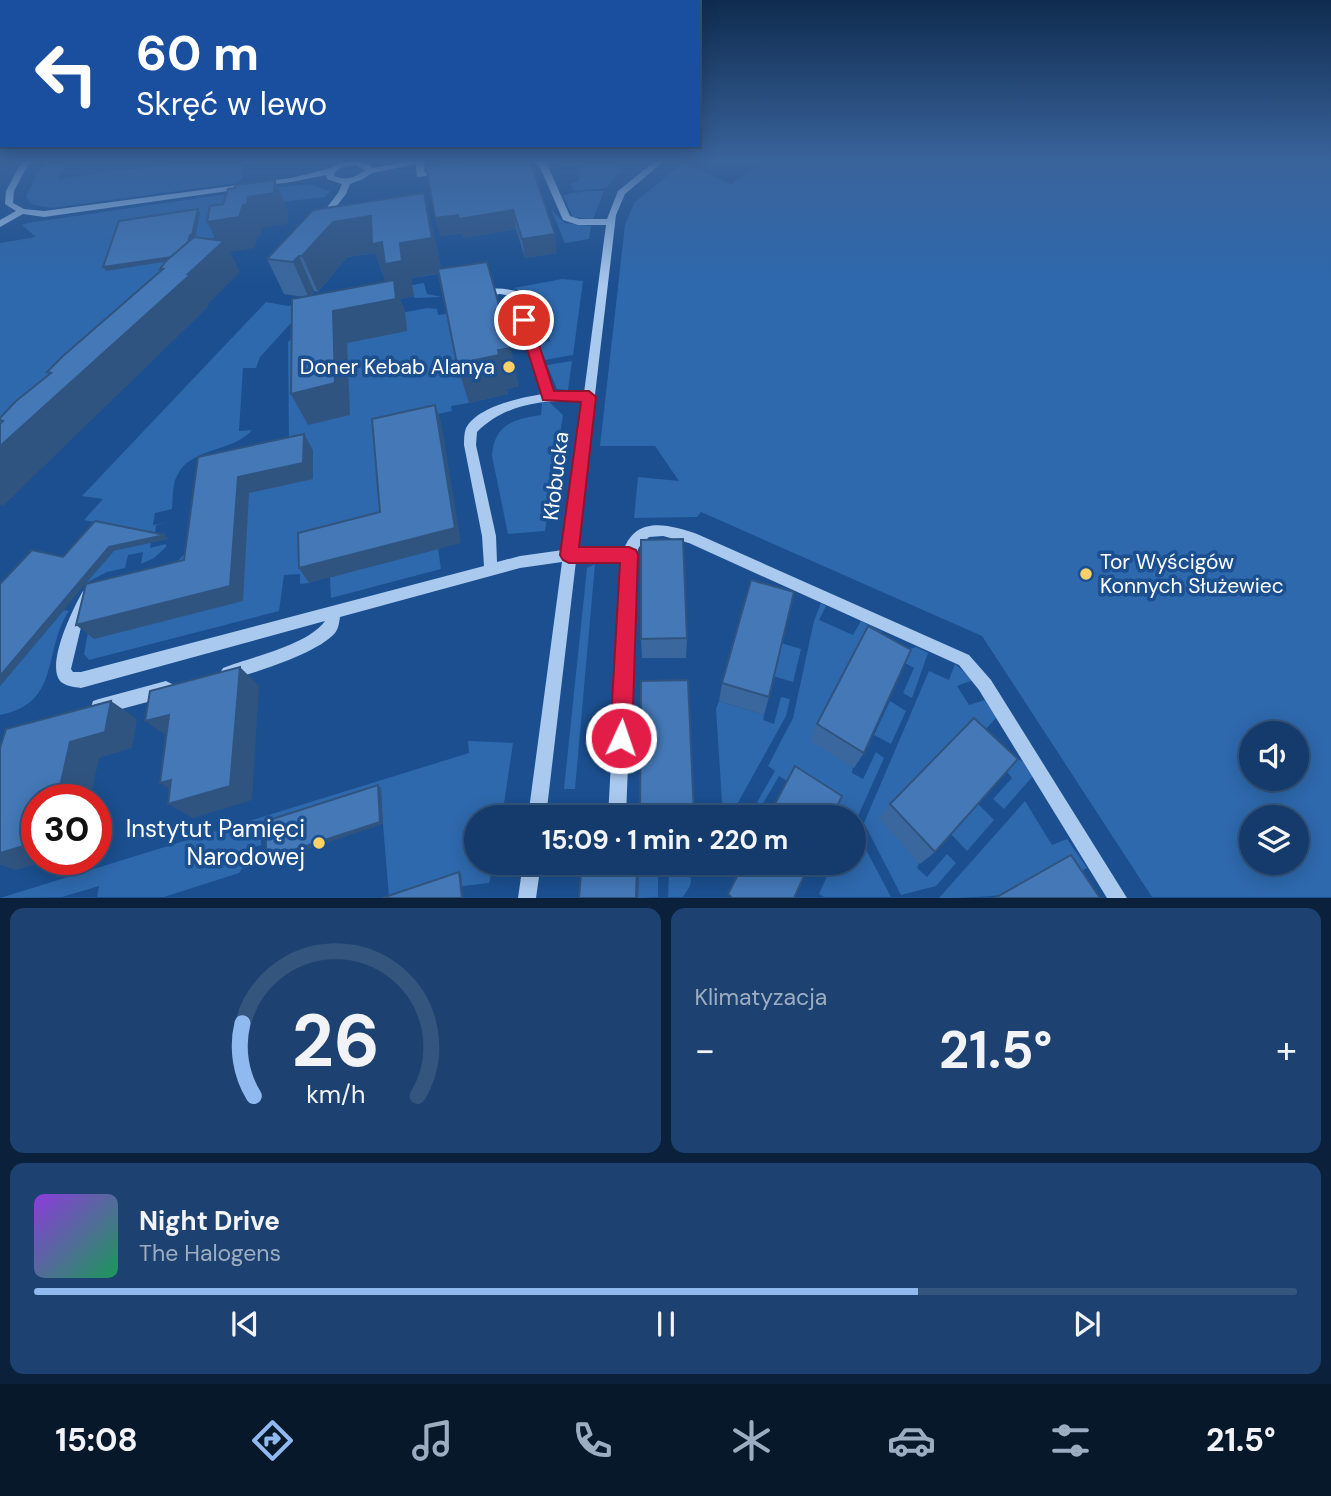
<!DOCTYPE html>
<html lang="pl">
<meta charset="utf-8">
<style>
body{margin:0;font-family:"DM Sans",sans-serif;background:#1d4271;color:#f1f3f6;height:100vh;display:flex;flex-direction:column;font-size:26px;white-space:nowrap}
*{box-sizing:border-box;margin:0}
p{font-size:23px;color:#9dadc1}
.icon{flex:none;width:38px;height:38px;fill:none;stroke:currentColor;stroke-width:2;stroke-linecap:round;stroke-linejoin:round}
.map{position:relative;height:898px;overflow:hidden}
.sheet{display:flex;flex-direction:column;gap:10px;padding:10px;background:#0b203b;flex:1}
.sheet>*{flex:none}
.hud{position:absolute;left:0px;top:0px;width:700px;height:147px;box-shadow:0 4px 18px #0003,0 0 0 2px #33557e;background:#1a4fa0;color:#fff;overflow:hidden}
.buttons{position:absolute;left:1239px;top:721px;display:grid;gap:14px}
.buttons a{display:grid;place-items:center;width:70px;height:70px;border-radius:50%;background:#143b6b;box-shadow:0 4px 18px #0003,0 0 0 2px #33557e;font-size:35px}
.speed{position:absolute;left:21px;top:784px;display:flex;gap:14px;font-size:35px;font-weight:700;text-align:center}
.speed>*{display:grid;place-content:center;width:91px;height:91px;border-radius:50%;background:#143b6b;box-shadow:0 4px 18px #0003,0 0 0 2px #33557e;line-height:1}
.speed .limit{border:10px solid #d22;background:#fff;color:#111}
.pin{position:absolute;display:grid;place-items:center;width:60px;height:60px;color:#fff;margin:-30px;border:4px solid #fff;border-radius:50%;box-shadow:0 2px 7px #0007}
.me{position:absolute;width:77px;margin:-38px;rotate:3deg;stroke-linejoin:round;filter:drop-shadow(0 0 5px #0008)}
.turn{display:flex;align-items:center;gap:24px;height:147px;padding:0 21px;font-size:32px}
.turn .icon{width:91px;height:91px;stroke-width:2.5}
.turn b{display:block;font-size:49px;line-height:60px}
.big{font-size:52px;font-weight:700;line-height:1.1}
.sheet .tile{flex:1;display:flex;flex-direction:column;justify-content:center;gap:10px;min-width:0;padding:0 24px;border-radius:14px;background:#1d4271}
.sheet .dial{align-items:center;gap:0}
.dial svg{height:182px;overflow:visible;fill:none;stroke:#33557e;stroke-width:7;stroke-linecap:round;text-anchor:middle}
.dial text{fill:#f1f3f6;stroke:none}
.song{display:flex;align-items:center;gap:21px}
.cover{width:84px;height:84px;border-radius:10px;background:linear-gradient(135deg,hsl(270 70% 55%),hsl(150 70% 35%))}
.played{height:7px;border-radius:4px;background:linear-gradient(90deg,#90b9f0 70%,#33557e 70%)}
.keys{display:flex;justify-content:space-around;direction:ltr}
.heat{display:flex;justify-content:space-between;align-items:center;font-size:38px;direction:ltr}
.sheet .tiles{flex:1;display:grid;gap:10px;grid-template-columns:1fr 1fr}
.tile:last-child{grid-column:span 2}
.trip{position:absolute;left:464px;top:805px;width:402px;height:70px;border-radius:35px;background:#143b6b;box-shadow:0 4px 18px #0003,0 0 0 2px #33557e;font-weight:700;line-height:70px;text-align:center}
.dock{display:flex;height:112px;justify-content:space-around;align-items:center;background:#08182b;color:#9dadc1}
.dock .icon{width:49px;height:49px}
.dock .current{color:#90b9f0}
.dock b{font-size:32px;color:#f1f3f6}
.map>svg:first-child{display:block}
.green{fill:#2e69ad;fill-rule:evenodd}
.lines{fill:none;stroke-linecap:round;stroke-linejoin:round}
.minor{fill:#a9c9ee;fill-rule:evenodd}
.wall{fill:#3a679d;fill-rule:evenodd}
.shaded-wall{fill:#305480}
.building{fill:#4478b7;stroke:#305480;stroke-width:2}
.route{fill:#e11d48;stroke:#92132f;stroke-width:2}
.poi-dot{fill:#ffd166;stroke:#1b4f8f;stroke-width:2.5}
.labels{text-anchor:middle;stroke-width:7;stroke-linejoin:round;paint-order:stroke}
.poi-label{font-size:21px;fill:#fff;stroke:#1b4f8f;text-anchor:end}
.street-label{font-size:21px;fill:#fff;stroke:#1b4f8f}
.near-poi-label{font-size:24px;fill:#fff;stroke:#1b4f8f;text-anchor:end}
</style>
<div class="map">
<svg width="1331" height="898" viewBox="0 0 1331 898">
<rect width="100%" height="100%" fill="#1b4f8f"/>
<g class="green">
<path d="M44,161H66L58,179L195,161H244L242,179L237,183L51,208L31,204L26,197L39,169L43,168Z"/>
<path d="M767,161H1331V897H1152L982,636L701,512L697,517L634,518L638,477L679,481L655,446H600L625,225L634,203L683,163L731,184ZM1251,733H1297V779H1251ZM1251,817H1297V863H1251Z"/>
<path d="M562,163L568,162L621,163L619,173L606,188L574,191L570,183L578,182L581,165L563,167Z"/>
<path d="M308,184L330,191L325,197L253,205L254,190Z"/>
<path d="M249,191L242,207L0,474V243L36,237L22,225L27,223Z"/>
<path d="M586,191H604L593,219L573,217L563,195Z"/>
<path d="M551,209L564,223L591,226L589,239L565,243Z"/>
<path d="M562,279L583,281L573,355L545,360L539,344L550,341L543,319L532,320L530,312L540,310L538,301L526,303L522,292L514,288Z"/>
<path d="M424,283L427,294L442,297L414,298L413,291L296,319L291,323L260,357L256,368H243L239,431L252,430C233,453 191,446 177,476C172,484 173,500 172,509L155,513L153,525L170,522L156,525L155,534L168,532L152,536L150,548L166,544V547L154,558L141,564L143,552L128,555L125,568L107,572L86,583L132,530L84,520L103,499L82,496L266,302L288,306Z"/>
<path d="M427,308L437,309L438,315L452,313L469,403L451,406L452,411L438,414L439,422L388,527L309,583L300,584V574L284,575L279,611L89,660L84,654L90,622L171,568L289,446L288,342L304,328L401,309L406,312Z"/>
<path d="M572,361L568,390L557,389L547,365Z"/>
<path d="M549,402L563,415L545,531L508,534L492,456C494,425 513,419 541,415L542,403Z"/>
<path d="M438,549L441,569L331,598L330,577Z"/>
<path d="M595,564L575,789H564L587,568Z"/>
<path d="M821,603L826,606L819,620L853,635L861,621L882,632L870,652L852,773L863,779L876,752L884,758L854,825V817H844L779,776L762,805L757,802L775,771L768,766L793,718L814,621Z"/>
<path d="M64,610L69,611C42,651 62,703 0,715V686Z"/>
<path d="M781,643L801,649L793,682L773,676Z"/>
<path d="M916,647L928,653L912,698L903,693L914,668L905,663L900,669L910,649Z"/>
<path d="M955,664L973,680L957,686L969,705L985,700L996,718L970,746L917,868L927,877L947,854L956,863L936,886L901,895L864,823L929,671L949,680Z"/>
<path d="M781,697L790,699L786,716L730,817H723L716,709L719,701L764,715L763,720L774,724Z"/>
<path d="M890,701L906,711L891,744L874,735Z"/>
<path d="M468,741L513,743L502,817H476V863H494L489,883L462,886L461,874L389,897L380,788L262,826L261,845L243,851V867L239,873L164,897H97L99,886L62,897L0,898L469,753Z"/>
<path d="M1016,758L1023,762L1032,777L1004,809L993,799L1012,778L1005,769Z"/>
<path d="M1025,801L1052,845L1067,839L1087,868C1040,896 992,897 939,898Z"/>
<path d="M976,802L994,820L967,851L949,832Z"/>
<path d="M854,827L891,897H824L819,894L833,863H854Z"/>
<path d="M639,866H654L658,871V897L638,898Z"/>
<path d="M669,874H688C695,882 688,889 683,897H668Z"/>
</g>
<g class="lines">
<g class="minor">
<path d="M22,161H30L14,191L13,203L24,209L44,211L291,178L328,169L340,163L357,161L371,165L372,168L410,161H425L424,172L442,170L446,172L442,174L417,177L416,164L372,173L363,179L350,184L346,194L325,221L322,222L318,219L338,193L342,184L327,179L326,175L291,182L44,217L23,214L0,227V220L16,211L5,204L6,191ZM356,165L365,170C355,178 346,181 334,176L335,172L342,167Z"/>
<path d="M533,161H542L547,164L570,216L579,219H607L618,191L655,161H664L625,194L616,215L577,549H624C637,515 670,525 697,534L969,655L991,680L1127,898H1107L979,690L959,665L689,543L663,536L649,537L639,547L636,555L626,817H608L622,561H576L546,817H528L562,562L520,568L340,617C339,622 339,628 335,633C318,653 255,673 228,680L223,678L220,673L223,668C250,657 307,646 325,621L81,688C74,687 65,686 60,681C46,664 73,608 83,591L88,590L93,591L95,596L83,619L71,669L73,672H81L484,566L482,536L464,445C464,440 464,433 466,428C478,406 520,398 542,394L512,296L500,294L480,297L475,294C488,286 504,288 520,292L553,393H584L606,225H578L563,220L540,167ZM583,401L563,550L520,556L497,562L496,536L476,445L477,432C506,403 544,400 583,401Z"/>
<path d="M166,681L172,684L174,689L172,694L166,697L99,715L93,713L91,707L93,701L99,699Z"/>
<path d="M523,863H541L536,898H518Z"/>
</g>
</g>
<g class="wall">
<path d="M465,161L557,253L525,258L516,229L463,238L462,233L440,236Z"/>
<path d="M433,228L441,269L519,386L507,389L508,394L469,403L457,364L438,274L411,278L414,296L400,299L405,312L407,331L347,343L350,415L308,425L291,394L304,297L284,294L267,259ZM375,253L385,280L390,279V281L311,296L314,291L318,292L347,257Z"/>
<path d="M687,638L686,658H642L641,639Z"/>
<path d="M641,681L694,815L693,817H640Z"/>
<path d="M722,683L769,697L764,715L719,701Z"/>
<path d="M817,724L864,753L854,768L810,741Z"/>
<path d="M890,804L935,852L920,864L879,818Z"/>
</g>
<g class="shaded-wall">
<path d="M275,180L288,210V224L262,228L261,235L258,236L254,248L230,252L240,272L208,304L209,306L3,506L0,504V446L219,245L207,222L243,205L248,197Z"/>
<path d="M424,193L433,228L442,273L411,278L414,296L400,299L405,312L407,331L347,343L350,415L308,425L291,394L333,311L396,297L390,279L385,280L375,253L347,257L318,292L302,256L333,222L371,216L400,243Z"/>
<path d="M198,209L200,213L195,239L188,258L106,271L103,267Z"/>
<path d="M513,210L516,229L463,238L462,233L440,236L435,218Z"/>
<path d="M555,234L557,253L525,258L522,239Z"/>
<path d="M299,256L314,291L309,298L293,262Z"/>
<path d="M511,348L519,386L507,389L508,394L469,403L457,364L498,350Z"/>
<path d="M435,405L441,421L461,543L309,583L299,568L455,528Z"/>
<path d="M304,434L313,450V479L249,493L243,601L94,639L76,625L230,586L238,477Z"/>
<path d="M165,535L169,539L113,551L0,686V676L109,547Z"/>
<path d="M240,667L259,686L252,800L193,818L168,804Z"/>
<path d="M111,701L137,719L132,748L99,758L90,800H57L70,742Z"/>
<path d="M169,715L170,738L145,721Z"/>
<path d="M171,780L185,798L160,783Z"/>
<path d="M378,785L381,788L383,824L270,862L266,859Z"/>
<path d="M37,842V859H53L16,870L0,865V853Z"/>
<path d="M637,863H639V866L638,898H636Z"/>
<path d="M459,872L461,874L464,898H462Z"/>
</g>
<g class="building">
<path d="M465,161H530L555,234L522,239L513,210L459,219L458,215L435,218L426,166Z"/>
<path d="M275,180L274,193L248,197L247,204L243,205L239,217L207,222L210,206L223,204L228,189L235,188V185Z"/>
<path d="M424,193L432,238L400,243L402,261L385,264L382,242L372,244L371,216L333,222L302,256H299L293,262L267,259L313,210Z"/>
<path d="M198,209L192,235H190L188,242L172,257L103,267L119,221Z"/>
<path d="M194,237L224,241L188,274H191L0,446V424L3,421L0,420V418L16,401L51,373L47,372L63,356L163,269H160L166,261Z"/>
<path d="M487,262L511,348L498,350L499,355L457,364L438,269Z"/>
<path d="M394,280L396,299L333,311L335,383L291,394L292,299Z"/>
<path d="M435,405L455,528L299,568L298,533L380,512L372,419Z"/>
<path d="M304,434L303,463L238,477L230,586L76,625L86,584L184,560L198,457Z"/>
<path d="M95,521L165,535L109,547L0,676V584L32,550L63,557Z"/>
<path d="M683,539L687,638L641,639V540Z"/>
<path d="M751,580L794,592L769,697L722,683Z"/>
<path d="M868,626L911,650L864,753L817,724Z"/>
<path d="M240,667L230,786L168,804L171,780L160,783L169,715L145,721L150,691Z"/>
<path d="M688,680L694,815L640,816L641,681Z"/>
<path d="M111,701L105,732L70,742L57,800H37V842L0,853V748L6,729Z"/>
<path d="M974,718L1018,759L935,852L890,804Z"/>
<path d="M795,766L842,796L832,817H768Z"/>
<path d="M378,785L380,822L266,859V821Z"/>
<path d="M1071,855L1100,898H995Z"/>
<path d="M582,863H637L636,898H579Z"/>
<path d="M744,863H810L794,898H732L728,894Z"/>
<path d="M459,872L462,898H382Z"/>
</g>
<linearGradient id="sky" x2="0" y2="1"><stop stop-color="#0f2b4f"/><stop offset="0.56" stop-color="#39639b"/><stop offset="1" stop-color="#39639b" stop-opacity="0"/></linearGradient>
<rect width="1331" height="286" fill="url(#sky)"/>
<path class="route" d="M524,316L531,320L554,391H589L596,397L579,547H629L636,550L638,555L632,738L628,746L621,749L613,746L610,738L620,563H569L563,560L560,555L581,402L543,400L518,320Z"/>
<g class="poi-dot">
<circle cx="509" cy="367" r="7"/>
<circle cx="1086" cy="574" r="7"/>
<circle cx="319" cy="843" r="7"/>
</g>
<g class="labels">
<g class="poi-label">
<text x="495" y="374">Doner Kebab Alanya</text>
<text x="1100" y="569" text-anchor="start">Tor Wyścigów<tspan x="1100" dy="24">Konnych Służewiec</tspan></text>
</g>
<g class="street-label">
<text transform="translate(556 476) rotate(-83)" y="7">Kłobucka</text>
</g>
<g class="near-poi-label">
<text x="305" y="837">Instytut Pamięci<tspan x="305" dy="28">Narodowej</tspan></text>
</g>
</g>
</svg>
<div class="buttons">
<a><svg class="icon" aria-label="sound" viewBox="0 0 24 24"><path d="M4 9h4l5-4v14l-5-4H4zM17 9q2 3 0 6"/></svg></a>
<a><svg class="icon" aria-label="layers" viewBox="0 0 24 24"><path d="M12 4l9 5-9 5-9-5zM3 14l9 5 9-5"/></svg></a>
</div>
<div class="speed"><div class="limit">30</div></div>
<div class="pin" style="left:524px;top:320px;background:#d93025"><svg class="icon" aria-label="arrive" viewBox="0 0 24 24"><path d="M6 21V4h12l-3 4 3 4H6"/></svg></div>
<svg class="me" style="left:621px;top:738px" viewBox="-20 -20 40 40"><circle r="17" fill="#e11d48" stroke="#fff" stroke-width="3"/><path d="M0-11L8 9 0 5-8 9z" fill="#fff"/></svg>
<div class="trip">15:09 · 1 min · 220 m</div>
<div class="hud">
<div class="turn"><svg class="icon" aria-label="left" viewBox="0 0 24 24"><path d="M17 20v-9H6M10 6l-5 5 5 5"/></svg><div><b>60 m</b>Skręć w lewo</div></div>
</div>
</div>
<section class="sheet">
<div class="tiles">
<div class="tile dial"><svg viewBox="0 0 100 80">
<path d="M14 69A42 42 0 1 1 86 69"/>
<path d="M14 69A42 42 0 0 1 9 37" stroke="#90b9f0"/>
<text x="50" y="56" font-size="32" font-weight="700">26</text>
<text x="50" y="72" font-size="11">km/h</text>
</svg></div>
<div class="tile"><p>Klimatyzacja</p>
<div class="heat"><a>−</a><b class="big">21.5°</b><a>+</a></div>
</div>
<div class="tile">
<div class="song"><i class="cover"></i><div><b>Night Drive</b><p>The Halogens</p></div></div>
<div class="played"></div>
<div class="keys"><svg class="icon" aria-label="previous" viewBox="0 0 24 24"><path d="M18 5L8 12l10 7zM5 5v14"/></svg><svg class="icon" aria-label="pause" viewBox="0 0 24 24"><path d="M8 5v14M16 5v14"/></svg><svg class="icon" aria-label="next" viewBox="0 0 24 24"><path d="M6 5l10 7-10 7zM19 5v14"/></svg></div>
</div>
</div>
</section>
<nav class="dock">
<b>15:08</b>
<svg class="icon current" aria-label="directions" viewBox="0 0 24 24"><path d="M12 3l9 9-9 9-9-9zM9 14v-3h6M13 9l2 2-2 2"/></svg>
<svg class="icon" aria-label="music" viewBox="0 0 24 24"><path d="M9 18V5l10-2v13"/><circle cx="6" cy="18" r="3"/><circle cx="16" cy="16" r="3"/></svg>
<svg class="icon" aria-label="phone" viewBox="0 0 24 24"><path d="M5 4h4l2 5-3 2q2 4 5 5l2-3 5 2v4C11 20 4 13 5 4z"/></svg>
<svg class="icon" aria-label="climate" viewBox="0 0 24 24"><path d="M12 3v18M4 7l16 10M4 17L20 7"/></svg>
<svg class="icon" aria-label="car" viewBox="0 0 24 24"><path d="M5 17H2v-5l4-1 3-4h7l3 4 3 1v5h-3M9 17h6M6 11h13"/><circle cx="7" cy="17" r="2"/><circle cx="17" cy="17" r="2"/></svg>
<svg class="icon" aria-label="filters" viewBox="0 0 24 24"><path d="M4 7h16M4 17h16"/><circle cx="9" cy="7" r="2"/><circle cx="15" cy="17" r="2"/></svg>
<b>21.5°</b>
</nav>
